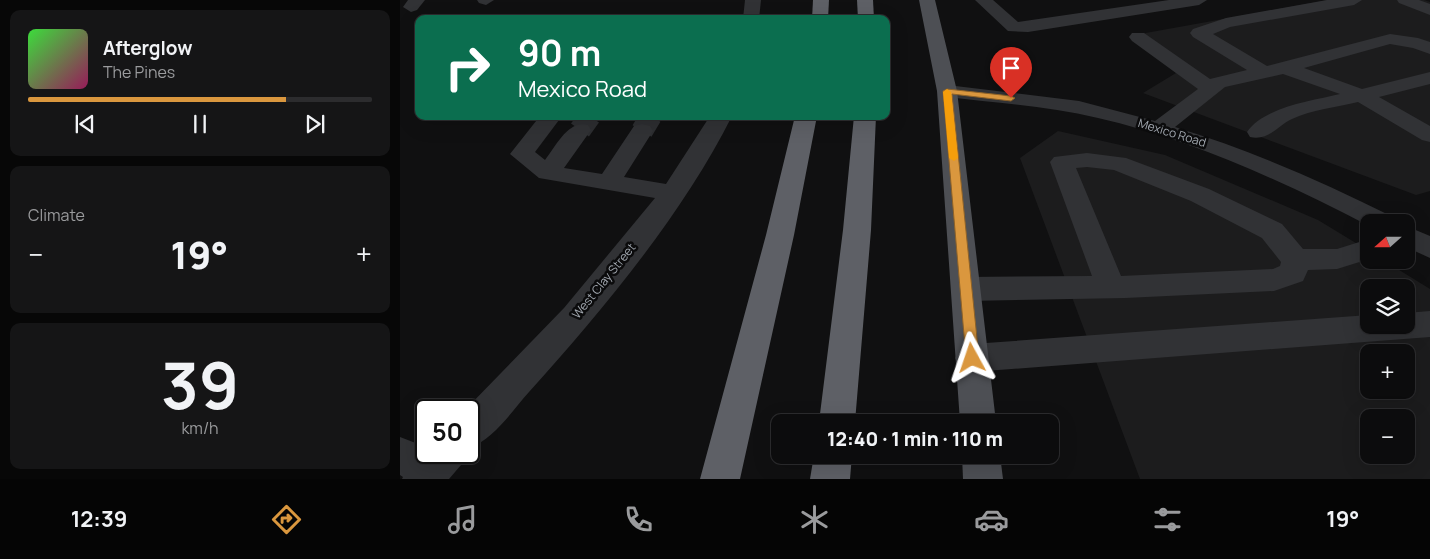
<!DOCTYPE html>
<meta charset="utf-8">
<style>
body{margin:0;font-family:Manrope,sans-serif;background:#151516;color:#f1f3f6;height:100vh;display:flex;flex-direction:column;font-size:19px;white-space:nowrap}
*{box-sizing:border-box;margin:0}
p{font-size:16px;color:#9a9b9d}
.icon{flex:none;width:28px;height:28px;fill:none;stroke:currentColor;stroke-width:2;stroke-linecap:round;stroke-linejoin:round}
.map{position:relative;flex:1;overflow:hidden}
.panel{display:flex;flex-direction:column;gap:10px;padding:10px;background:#070707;width:400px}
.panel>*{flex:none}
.hud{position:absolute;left:15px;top:15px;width:475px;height:105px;border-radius:10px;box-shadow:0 5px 20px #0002,0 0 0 1px #2c2c2e;background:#0b6e4f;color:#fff;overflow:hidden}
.needle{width:32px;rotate:249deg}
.tools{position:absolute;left:960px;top:214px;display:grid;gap:10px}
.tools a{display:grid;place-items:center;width:55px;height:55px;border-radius:10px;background:#0c0c0d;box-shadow:0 5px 20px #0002,0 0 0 1px #2c2c2e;font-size:25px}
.speed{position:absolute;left:15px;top:399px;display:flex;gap:10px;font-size:25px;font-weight:700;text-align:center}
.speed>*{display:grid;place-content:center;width:65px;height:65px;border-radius:50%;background:#0c0c0d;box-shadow:0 5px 20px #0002,0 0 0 1px #2c2c2e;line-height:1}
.speed .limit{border:2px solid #111;border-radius:8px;background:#fff;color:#111}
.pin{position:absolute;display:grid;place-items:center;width:42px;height:42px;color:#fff;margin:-51px -21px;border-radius:50% 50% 50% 0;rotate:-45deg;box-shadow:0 0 5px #0007}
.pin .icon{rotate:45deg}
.me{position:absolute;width:55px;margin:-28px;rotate:355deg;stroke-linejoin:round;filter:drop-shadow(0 0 4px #0008)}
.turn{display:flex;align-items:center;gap:18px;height:105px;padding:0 20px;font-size:22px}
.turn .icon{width:65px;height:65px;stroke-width:2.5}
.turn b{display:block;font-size:35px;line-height:42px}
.big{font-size:38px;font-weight:800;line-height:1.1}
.panel .tile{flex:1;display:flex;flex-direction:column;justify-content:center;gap:8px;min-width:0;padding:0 18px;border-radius:10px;background:#151516}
.panel .dial{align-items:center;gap:0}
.dial b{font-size:65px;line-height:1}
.song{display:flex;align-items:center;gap:15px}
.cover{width:60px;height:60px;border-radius:8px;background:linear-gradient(135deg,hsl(120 70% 55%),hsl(330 70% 35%))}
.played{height:5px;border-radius:2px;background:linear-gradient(90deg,#da973e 75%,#2c2c2e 75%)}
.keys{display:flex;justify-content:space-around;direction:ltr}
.heat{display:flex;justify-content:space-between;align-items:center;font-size:28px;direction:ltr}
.trip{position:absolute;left:371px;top:414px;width:288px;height:50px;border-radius:10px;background:#0c0c0d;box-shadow:0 5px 20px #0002,0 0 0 1px #2c2c2e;font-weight:800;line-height:50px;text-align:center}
.menu{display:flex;height:80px;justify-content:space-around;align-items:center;background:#050505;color:#9a9b9d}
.menu .icon{width:35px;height:35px}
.menu .active{color:#da973e}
.menu b{font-size:22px;color:#f1f3f6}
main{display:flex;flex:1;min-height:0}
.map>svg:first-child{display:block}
.built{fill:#1c1c1d;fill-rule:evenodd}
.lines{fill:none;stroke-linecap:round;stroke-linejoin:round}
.minor-tunnel{stroke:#2d2e31;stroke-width:22;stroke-dasharray:22 11;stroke-linecap:butt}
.minor{fill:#313235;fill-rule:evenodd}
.major{fill:#4d4f54;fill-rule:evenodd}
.highway{fill:#5e6066;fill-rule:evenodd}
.route{fill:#da973e;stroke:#8e6228}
.slow{fill:#f59e0b}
.labels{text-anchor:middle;stroke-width:5;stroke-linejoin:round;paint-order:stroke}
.street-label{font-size:12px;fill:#a2a8b0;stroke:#0b0b0c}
</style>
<main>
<section class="panel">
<div class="tile">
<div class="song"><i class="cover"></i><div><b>Afterglow</b><p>The Pines</p></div></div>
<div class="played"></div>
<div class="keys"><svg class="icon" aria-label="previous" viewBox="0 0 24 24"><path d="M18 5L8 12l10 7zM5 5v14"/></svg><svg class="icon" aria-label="pause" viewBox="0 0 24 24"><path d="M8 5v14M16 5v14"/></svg><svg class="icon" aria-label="next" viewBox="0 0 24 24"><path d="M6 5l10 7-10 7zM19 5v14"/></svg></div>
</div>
<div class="tile"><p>Climate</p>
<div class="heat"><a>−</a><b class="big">19°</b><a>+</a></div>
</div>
<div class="tile dial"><b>39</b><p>km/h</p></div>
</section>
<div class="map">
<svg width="1030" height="479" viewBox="0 0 1030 479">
<rect width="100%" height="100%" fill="#101011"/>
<g class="built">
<path d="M928,0H1024L1030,2V191L1016,195L743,93L776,73L729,36Z"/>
<path d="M658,131L765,155L918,220L969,251V260H983L1030,289V479H740L620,158ZM969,288H1006V325H969ZM969,352H1006V390H969ZM969,418H1006V455H969Z"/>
</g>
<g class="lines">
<g class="minor-tunnel">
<path d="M180,130L190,116"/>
<path d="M242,131L251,116"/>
</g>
<g class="minor">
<path d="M8,0H25L17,10L11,12L3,7Z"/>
<path d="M77,0H94L86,5L79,3Z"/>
<path d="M345,0H361L359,19H343Z"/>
<path d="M575,0H593L618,22L769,0H807L799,5L628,32L608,31Z"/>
<path d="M927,0H962L954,5L830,27L813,34L867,66L990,34L1018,38L1030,42V54L1013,48L990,44L904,68L962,89L1030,72V84L979,97L1030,126V142L1022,140L958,102C938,107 910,110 892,119C877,126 869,141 850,137L847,132C864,107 911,101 940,94L883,74L825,87L775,127C850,150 921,181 991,216L995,222H969V226C885,182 790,139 698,118C648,106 597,103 547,97L540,95L537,91L540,87L547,85L679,101L755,121L798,89L732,41L729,37L732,33H744L810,79L847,70L793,37L790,33L793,29L826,18Z"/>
<path d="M997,0H1019L1030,4V15L999,3Z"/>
<path d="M140,116H162L135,152L145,160C157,145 168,120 188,125L191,130L164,168L202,174L234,126L242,124L250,126L253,131L224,177L266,184L310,116H332C283,214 202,311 129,392C112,411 94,439 69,448V410H65L164,308L255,198L139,178L110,154Z"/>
<path d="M687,153L726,158L809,189L882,224L903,249H937L969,239V259L937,269L908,270L903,281L874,291L725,298L566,301L555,297L551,289L555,281L566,277L692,276L650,162L654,157ZM687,167L714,170L791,201L862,238L881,262L880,266L873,269L721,276L676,168Z"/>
<path d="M1006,226L1030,236V258L1006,247Z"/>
<path d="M1030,311V337L572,372L560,368L555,358L560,348L572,344L969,315V325H1006V313Z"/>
<path d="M0,437L26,447V452H67L61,465L49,479H2L3,477L0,475Z"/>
</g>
<g class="major">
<path d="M519,0H535L557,91L596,422H560L537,91Z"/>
<path d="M562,455H600L603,479H563Z"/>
</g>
<g class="highway">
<path d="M413,0H429L428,19H412Z"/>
<path d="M457,0H473L474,19H458Z"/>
<path d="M395,116H417L394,235L340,479H300L366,235Z"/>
<path d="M454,116H476L471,230L455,422H419L443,230Z"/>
<path d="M414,455H452L450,479H410Z"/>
</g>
</g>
<path class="route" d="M547,89L611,96L615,98L611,101L552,94L579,358L577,363H568L566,358L543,91Z"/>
<path class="slow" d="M547,89L551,92L558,158L554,161L549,158L543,92Z"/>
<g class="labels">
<g class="street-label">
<text transform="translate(772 133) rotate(17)" y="4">Mexico Road</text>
<text transform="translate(204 281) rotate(-51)" y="4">West Clay Street</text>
</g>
</g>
</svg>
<div class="tools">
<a><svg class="needle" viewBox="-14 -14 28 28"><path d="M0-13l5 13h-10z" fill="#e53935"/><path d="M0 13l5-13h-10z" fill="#9a9b9d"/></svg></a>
<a><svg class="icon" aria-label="layers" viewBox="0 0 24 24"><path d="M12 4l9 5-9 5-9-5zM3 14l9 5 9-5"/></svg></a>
<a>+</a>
<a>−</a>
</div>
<div class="speed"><div class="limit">50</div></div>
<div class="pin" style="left:611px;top:98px;background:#d93025"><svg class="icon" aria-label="arrive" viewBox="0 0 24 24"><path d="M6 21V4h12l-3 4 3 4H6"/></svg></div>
<svg class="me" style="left:572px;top:358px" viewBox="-20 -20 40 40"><path d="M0-17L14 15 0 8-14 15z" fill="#da973e" stroke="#fff" stroke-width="4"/></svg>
<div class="trip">12:40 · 1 min · 110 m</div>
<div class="hud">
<div class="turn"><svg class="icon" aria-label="right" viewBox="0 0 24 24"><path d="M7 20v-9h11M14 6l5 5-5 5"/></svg><div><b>90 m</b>Mexico Road</div></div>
</div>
</div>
</main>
<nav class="menu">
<b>12:39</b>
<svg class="icon active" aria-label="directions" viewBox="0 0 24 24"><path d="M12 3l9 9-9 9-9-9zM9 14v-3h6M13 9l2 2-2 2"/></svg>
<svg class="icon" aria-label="music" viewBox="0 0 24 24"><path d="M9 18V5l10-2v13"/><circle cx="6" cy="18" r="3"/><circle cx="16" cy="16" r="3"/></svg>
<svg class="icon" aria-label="phone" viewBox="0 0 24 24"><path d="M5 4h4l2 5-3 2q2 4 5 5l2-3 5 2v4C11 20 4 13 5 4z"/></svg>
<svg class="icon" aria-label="climate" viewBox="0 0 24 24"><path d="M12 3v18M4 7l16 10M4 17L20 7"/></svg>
<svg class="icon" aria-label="car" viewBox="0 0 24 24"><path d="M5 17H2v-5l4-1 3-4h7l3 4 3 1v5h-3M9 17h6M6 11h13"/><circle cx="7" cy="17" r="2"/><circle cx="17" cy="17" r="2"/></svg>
<svg class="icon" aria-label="filters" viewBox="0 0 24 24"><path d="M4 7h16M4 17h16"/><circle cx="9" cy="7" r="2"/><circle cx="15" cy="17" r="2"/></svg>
<b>19°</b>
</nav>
